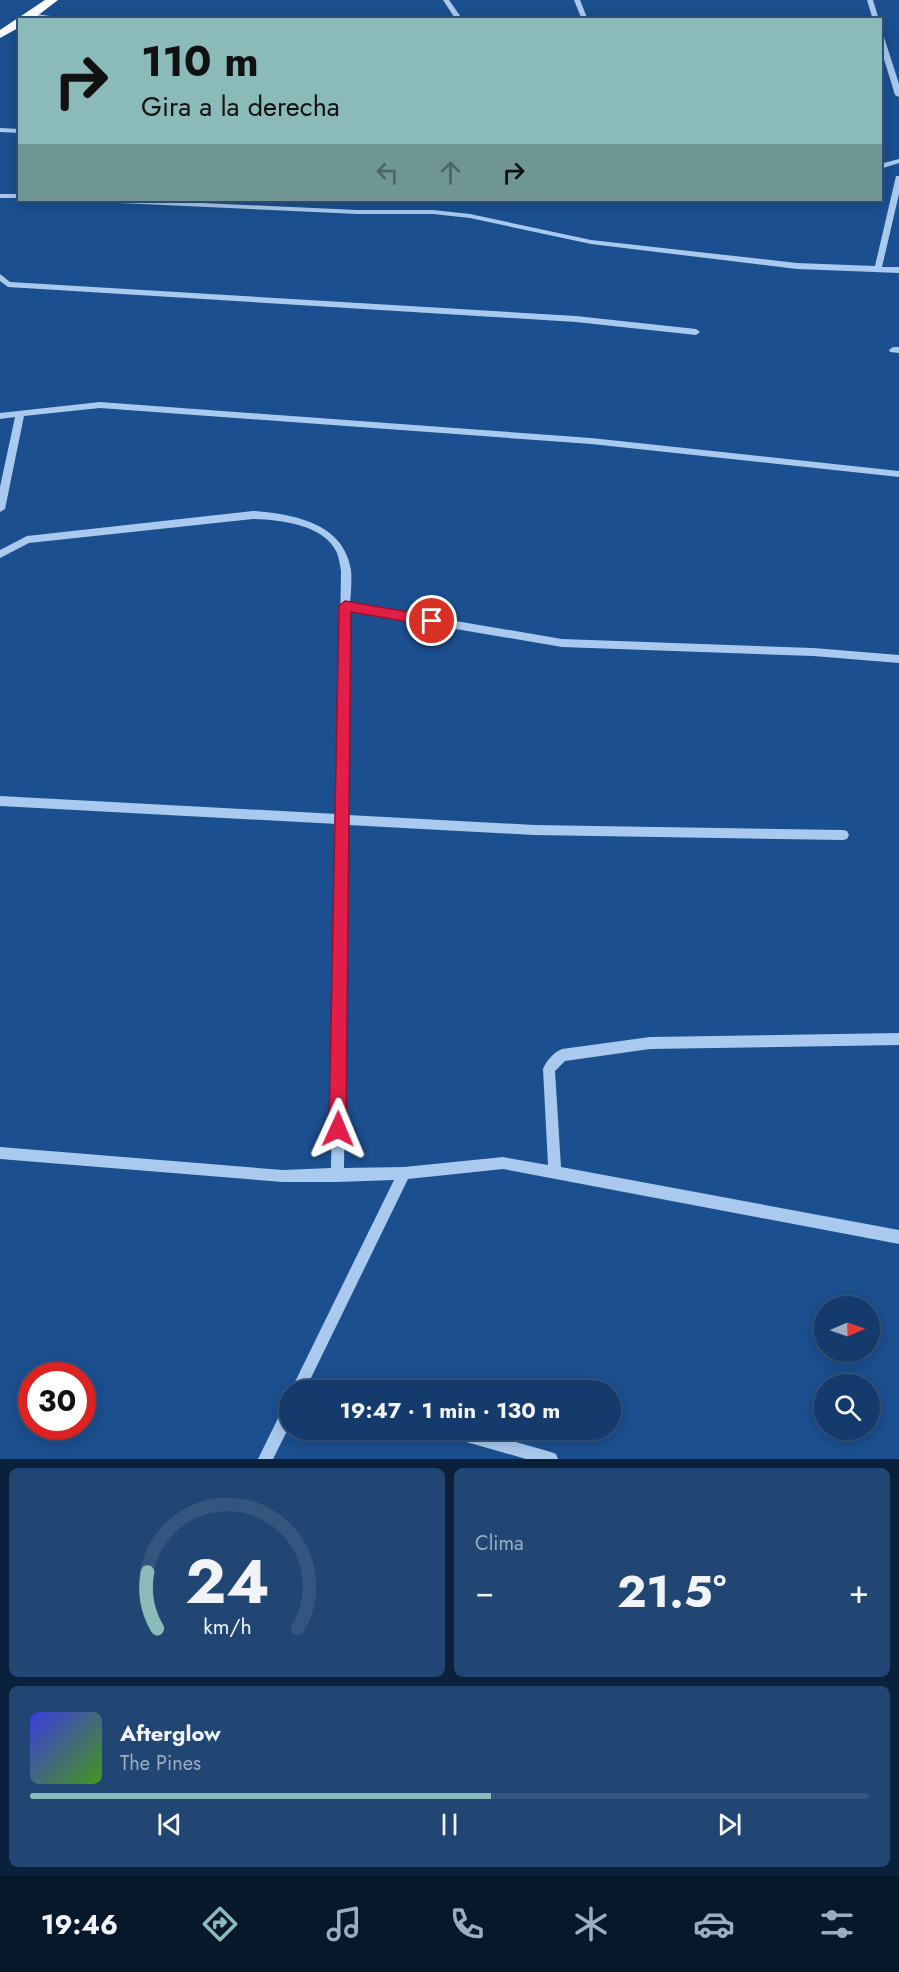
<!DOCTYPE html>
<html lang="es">
<meta charset="utf-8">
<style>
body{margin:0;font-family:Jost,sans-serif;background:#214673;color:#f1f3f6;height:100vh;display:flex;flex-direction:column;font-size:22px;white-space:nowrap}
*{box-sizing:border-box;margin:0}
p{font-size:20px;color:#9dadc1}
.icon{flex:none;width:33px;height:33px;fill:none;stroke:currentColor;stroke-width:2;stroke-linecap:round;stroke-linejoin:round}
.map{position:relative;height:1459px;overflow:hidden}
.sheet{display:flex;flex-direction:column;gap:9px;padding:9px;background:#0b203b;flex:1}
.sheet>*{flex:none}
.top-card{position:absolute;left:18px;top:18px;width:864px;height:183px;border-radius:0px;box-shadow:0 3px 15px #0003,0 0 0 2px #33557e;background:#8bbbb9;color:#111;overflow:hidden}
.needle{width:39px;rotate:88deg}
.fabs{position:absolute;left:814px;top:1296px;display:grid;gap:12px}
.fabs a{display:grid;place-items:center;width:66px;height:66px;border-radius:50%;background:#143b6b;box-shadow:0 3px 15px #0003,0 0 0 2px #33557e;font-size:30px}
.speed{position:absolute;left:18px;top:1362px;display:flex;gap:12px;font-size:30px;font-weight:700;text-align:center}
.speed>*{display:grid;place-content:center;width:78px;height:78px;border-radius:50%;background:#143b6b;box-shadow:0 3px 15px #0003,0 0 0 2px #33557e;line-height:1}
.speed .limit{border:9px solid #d22;background:#fff;color:#111}
.pin{position:absolute;display:grid;place-items:center;width:51px;height:51px;color:#fff;margin:-26px;border:3px solid #fff;border-radius:50%;box-shadow:0 2px 6px #0007}
.me{position:absolute;width:66px;margin:-33px;rotate:1deg;stroke-linejoin:round;filter:drop-shadow(0 0 4px #0008)}
.turn{display:flex;align-items:center;gap:21px;height:126px;padding:0 24px;font-size:27px}
.turn .icon{width:78px;height:78px;stroke-width:2.5}
.turn b{display:block;font-size:42px;line-height:51px}
.lanes{display:flex;align-items:center;height:57px;padding:0 24px;background:#0003;justify-content:center;gap:30px;direction:ltr}
.lanes .off{opacity:.35}
.big{font-size:45px;font-weight:700;line-height:1.1}
.sheet .tile{flex:1;display:flex;flex-direction:column;justify-content:center;gap:9px;min-width:0;padding:0 21px;border-radius:9px;background:#214673}
.sheet .dial{align-items:center;gap:0}
.dial svg{height:156px;overflow:visible;fill:none;stroke:#33557e;stroke-width:7;stroke-linecap:round;text-anchor:middle}
.dial text{fill:#f1f3f6;stroke:none}
.song{display:flex;align-items:center;gap:18px}
.cover{width:72px;height:72px;border-radius:9px;background:linear-gradient(135deg,hsl(240 70% 55%),hsl(100 70% 35%))}
.played{height:6px;border-radius:3px;background:linear-gradient(90deg,#8bbbb9 55%,#33557e 55%)}
.keys{display:flex;justify-content:space-around;direction:ltr}
.heat{display:flex;justify-content:space-between;align-items:center;font-size:33px;direction:ltr}
.sheet .tiles{flex:1;display:grid;gap:9px;grid-template-columns:1fr 1fr}
.tile:last-child{grid-column:span 2}
.trip{position:absolute;left:279px;top:1380px;width:342px;height:60px;border-radius:30px;background:#143b6b;box-shadow:0 3px 15px #0003,0 0 0 2px #33557e;font-weight:700;line-height:60px;text-align:center}
.dock{display:flex;height:96px;justify-content:space-around;align-items:center;background:#08182b;color:#9dadc1}
.dock .icon{width:42px;height:42px}
.dock .on{color:#8bbbb9}
.dock b{font-size:27px;color:#f1f3f6}
.map>svg:first-child{display:block}
.lines{fill:none;stroke-linecap:round;stroke-linejoin:round}
.minor{fill:#a9c9ee;fill-rule:evenodd}
.highway{fill:#fff;fill-rule:evenodd}
.route{fill:#e11d48;stroke:#92132f;stroke-width:1.5}
</style>
<div class="map">
<svg width="899" height="1459" viewBox="0 0 899 1459">
<rect width="100%" height="100%" fill="#1b4f8f"/>
<g class="lines">
<g class="minor">
<path d="M443,0H449L463,20H456Z"/>
<path d="M574,0H580L588,20H582Z"/>
<path d="M867,0H873L879,20H873Z"/>
<path d="M30,13L64,18L67,20H47L28,16L27,15Z"/>
<path d="M880,32L883,34L899,84V97L895,95L880,46Z"/>
<path d="M0,128L20,129V133L0,132Z"/>
<path d="M899,159V163L880,169V164Z"/>
<path d="M896,176H899V194L882,267H899V273L797,269L591,244L470,218L433,214H357L98,202L94,200H138L357,210H433L470,214L591,240L797,263L875,266Z"/>
<rect x="0" y="194" width="20" height="4"/>
<path d="M0,274L10,282L576,316L696,329L700,332L696,335L576,322L8,287L0,281Z"/>
<path d="M893,347H899V353L890,352L889,350Z"/>
<path d="M100,402L591,438L899,471V477L591,444L100,408L24,416L5,509L0,512V487L15,417L0,419V413Z"/>
<path d="M253,511C293,514 344,523 351,570C352,581 351,592 350,603L562,639L813,648L899,655V663L813,656L562,647L350,611L348,815L534,825L843,830L847,831L849,835L847,839L843,840L534,835L348,825L344,1168L404,1167L503,1157L548,1165L543,1069C546,1061 554,1052 562,1049L650,1037L899,1033V1045L650,1049L565,1061L555,1071L561,1167L899,1230V1244L503,1169L408,1179L309,1382L319,1385L321,1390H291L394,1180L337,1182H283L0,1159V1147L283,1170L331,1168L337,824L0,806V796L337,814L341,571C340,565 339,558 337,553C324,524 280,520 253,519L29,543L0,558V550L27,536Z"/>
<path d="M290,1402V1425L273,1459H258L285,1404Z"/>
<path d="M442,1430H473L551,1452L556,1454L558,1459H526L449,1437L444,1435Z"/>
</g>
<path class="highway" d="M45,0H58L32,20H20V27L0,38V30Z"/>
</g>
<path class="route" d="M345,601L432,616L438,621L432,626L351,612L346,1129L343,1135L338,1137L332,1135L329,1129L339,606Z"/>
</svg>
<div class="fabs">
<a><svg class="needle" viewBox="-14 -14 28 28"><path d="M0-13l5 13h-10z" fill="#e53935"/><path d="M0 13l5-13h-10z" fill="#9dadc1"/></svg></a>
<a><svg class="icon" aria-label="search" viewBox="0 0 24 24"><circle cx="10" cy="10" r="6"/><path d="M15 15l6 6"/></svg></a>
</div>
<div class="speed"><div class="limit">30</div></div>
<div class="pin" style="left:432px;top:621px;background:#d93025"><svg class="icon" aria-label="arrive" viewBox="0 0 24 24"><path d="M6 21V4h12l-3 4 3 4H6"/></svg></div>
<svg class="me" style="left:338px;top:1129px" viewBox="-20 -20 40 40"><path d="M0-17L14 15 0 8-14 15z" fill="#e11d48" stroke="#fff" stroke-width="4"/></svg>
<div class="trip">19:47 · 1 min · 130 m</div>
<div class="top-card">
<div class="turn"><svg class="icon" aria-label="right" viewBox="0 0 24 24"><path d="M7 20v-9h11M14 6l5 5-5 5"/></svg><div><b>110 m</b>Gira a la derecha</div></div>
<div class="lanes"><svg class="icon off" aria-label="left" viewBox="0 0 24 24"><path d="M17 20v-9H6M10 6l-5 5 5 5"/></svg><svg class="icon off" aria-label="ahead" viewBox="0 0 24 24"><path d="M12 20V5M6 11l6-6 6 6"/></svg><svg class="icon" aria-label="right" viewBox="0 0 24 24"><path d="M7 20v-9h11M14 6l5 5-5 5"/></svg></div>
</div>
</div>
<section class="sheet">
<div class="tiles">
<div class="tile dial"><svg viewBox="0 0 100 80">
<path d="M14 69A42 42 0 1 1 86 69"/>
<path d="M14 69A42 42 0 0 1 9 40" stroke="#8bbbb9"/>
<text x="50" y="56" font-size="32" font-weight="700">24</text>
<text x="50" y="72" font-size="11">km/h</text>
</svg></div>
<div class="tile"><p>Clima</p>
<div class="heat"><a>−</a><b class="big">21.5°</b><a>+</a></div>
</div>
<div class="tile">
<div class="song"><i class="cover"></i><div><b>Afterglow</b><p>The Pines</p></div></div>
<div class="played"></div>
<div class="keys"><svg class="icon" aria-label="previous" viewBox="0 0 24 24"><path d="M18 5L8 12l10 7zM5 5v14"/></svg><svg class="icon" aria-label="pause" viewBox="0 0 24 24"><path d="M8 5v14M16 5v14"/></svg><svg class="icon" aria-label="next" viewBox="0 0 24 24"><path d="M6 5l10 7-10 7zM19 5v14"/></svg></div>
</div>
</div>
</section>
<nav class="dock">
<b>19:46</b>
<svg class="icon on" aria-label="directions" viewBox="0 0 24 24"><path d="M12 3l9 9-9 9-9-9zM9 14v-3h6M13 9l2 2-2 2"/></svg>
<svg class="icon" aria-label="music" viewBox="0 0 24 24"><path d="M9 18V5l10-2v13"/><circle cx="6" cy="18" r="3"/><circle cx="16" cy="16" r="3"/></svg>
<svg class="icon" aria-label="phone" viewBox="0 0 24 24"><path d="M5 4h4l2 5-3 2q2 4 5 5l2-3 5 2v4C11 20 4 13 5 4z"/></svg>
<svg class="icon" aria-label="climate" viewBox="0 0 24 24"><path d="M12 3v18M4 7l16 10M4 17L20 7"/></svg>
<svg class="icon" aria-label="car" viewBox="0 0 24 24"><path d="M5 17H2v-5l4-1 3-4h7l3 4 3 1v5h-3M9 17h6M6 11h13"/><circle cx="7" cy="17" r="2"/><circle cx="17" cy="17" r="2"/></svg>
<svg class="icon" aria-label="filters" viewBox="0 0 24 24"><path d="M4 7h16M4 17h16"/><circle cx="9" cy="7" r="2"/><circle cx="15" cy="17" r="2"/></svg>
</nav>
